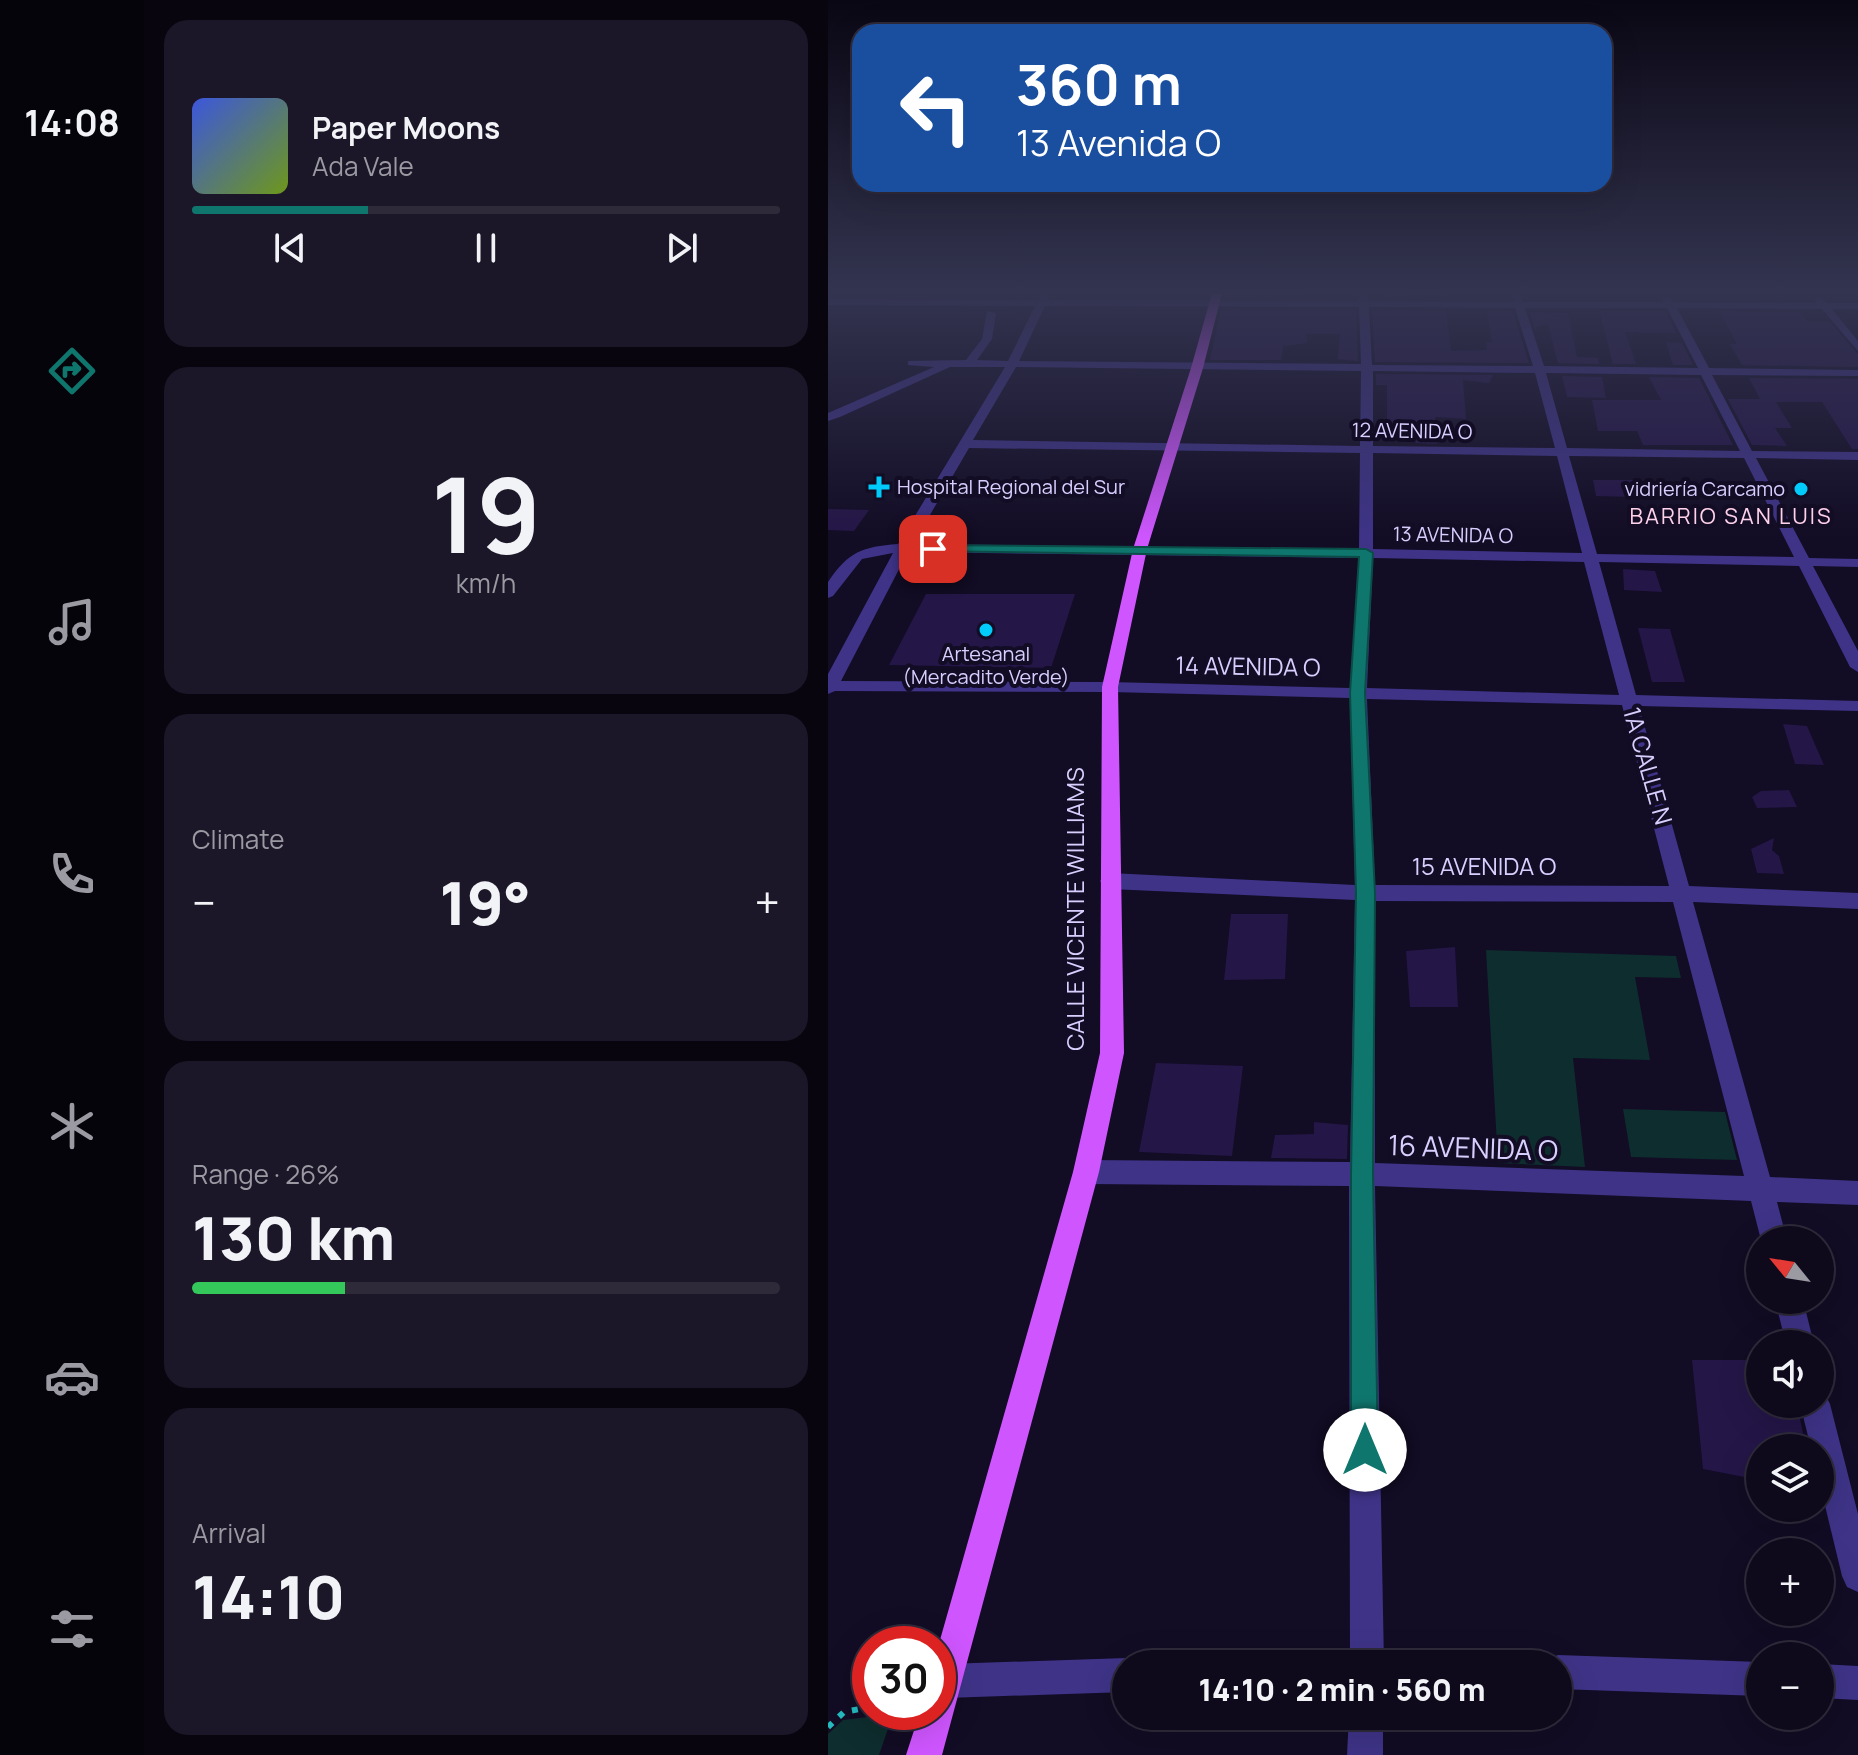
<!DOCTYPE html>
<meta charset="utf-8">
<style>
body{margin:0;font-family:Manrope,sans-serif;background:#1c1728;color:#f1f3f6;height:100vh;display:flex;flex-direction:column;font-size:30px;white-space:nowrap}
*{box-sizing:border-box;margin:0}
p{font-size:26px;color:#9b9aa3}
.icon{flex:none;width:44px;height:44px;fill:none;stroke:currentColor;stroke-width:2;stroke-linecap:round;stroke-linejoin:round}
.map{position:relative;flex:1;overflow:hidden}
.drawer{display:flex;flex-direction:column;gap:20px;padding:20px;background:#08050f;width:684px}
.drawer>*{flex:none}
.top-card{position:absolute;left:24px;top:24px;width:760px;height:168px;border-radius:24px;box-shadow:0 8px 32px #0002,0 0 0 2px #2e2a3a;background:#1a4fa0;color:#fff;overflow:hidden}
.needle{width:52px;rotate:300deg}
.controls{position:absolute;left:918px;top:1226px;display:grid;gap:16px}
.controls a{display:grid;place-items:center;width:88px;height:88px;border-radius:50%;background:#0e091b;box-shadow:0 8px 32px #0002,0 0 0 2px #2e2a3a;font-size:40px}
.speed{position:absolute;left:24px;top:1626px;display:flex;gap:16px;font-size:40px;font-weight:700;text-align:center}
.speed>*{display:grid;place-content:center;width:104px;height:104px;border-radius:50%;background:#0e091b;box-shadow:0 8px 32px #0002,0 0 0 2px #2e2a3a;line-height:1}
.speed .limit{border:12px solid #d22;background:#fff;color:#111}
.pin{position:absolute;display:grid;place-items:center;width:68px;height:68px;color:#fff;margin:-34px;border-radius:16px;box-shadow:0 4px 12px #0006}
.me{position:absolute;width:88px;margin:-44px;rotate:0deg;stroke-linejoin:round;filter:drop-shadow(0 0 6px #0008)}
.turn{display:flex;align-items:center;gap:28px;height:168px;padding:0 32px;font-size:36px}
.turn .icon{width:104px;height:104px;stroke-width:2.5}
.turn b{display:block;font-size:56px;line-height:68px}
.big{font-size:60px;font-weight:800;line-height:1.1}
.drawer .widget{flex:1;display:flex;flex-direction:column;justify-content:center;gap:12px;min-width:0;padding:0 28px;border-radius:24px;background:#1c1728}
.drawer .dial{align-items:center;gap:0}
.dial b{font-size:104px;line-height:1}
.song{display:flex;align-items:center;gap:24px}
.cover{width:96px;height:96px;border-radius:12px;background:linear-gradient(135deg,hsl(230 70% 55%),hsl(80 70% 35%))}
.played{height:8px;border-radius:4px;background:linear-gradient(90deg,#0f766e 30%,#2e2a3a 30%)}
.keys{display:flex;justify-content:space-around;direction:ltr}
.heat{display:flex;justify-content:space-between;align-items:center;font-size:44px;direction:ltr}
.charge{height:12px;border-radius:6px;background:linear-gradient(90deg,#34c759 26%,#2e2a3a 0)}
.trip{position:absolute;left:284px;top:1650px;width:460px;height:80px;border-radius:40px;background:#0e091b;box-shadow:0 8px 32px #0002,0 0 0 2px #2e2a3a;font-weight:800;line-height:80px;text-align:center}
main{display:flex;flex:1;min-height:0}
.tabs{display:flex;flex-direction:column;width:144px;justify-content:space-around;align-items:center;background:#06040b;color:#9b9aa3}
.tabs .icon{width:56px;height:56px}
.tabs .active{color:#0f766e}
.tabs b{font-size:36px;color:#f1f3f6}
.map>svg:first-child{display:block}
.green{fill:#0e2d2e}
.building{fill:#241647}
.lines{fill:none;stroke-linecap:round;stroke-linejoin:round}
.path{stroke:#24babe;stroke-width:6;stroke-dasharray:6 9;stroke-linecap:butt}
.minor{fill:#3e3387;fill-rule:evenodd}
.major{fill:#cf56ff;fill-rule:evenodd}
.route{fill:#0f766e;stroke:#0a4d48;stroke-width:2}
.poi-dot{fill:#00cbfa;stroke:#120c24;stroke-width:3}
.labels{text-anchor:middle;stroke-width:8;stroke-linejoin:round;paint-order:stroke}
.far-street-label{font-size:20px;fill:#d9cfff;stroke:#120c24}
.far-poi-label{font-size:20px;fill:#d9cfff;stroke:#120c24;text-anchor:start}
.far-neighbourhood-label{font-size:22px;letter-spacing:2px;fill:#ffd1ea;stroke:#120c24}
.street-label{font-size:24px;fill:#d9cfff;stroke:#120c24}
.near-street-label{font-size:28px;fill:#d9cfff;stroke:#120c24}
</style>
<main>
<nav class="tabs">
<b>14:08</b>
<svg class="icon active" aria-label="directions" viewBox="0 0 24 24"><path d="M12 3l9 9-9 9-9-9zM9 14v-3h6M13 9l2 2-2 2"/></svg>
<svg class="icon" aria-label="music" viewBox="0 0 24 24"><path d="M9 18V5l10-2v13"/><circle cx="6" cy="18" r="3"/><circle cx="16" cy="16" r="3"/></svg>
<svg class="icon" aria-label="phone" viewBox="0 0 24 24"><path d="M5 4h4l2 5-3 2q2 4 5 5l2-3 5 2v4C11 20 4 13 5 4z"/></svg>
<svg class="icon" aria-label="climate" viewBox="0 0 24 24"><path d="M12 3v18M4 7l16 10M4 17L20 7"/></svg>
<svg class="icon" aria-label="car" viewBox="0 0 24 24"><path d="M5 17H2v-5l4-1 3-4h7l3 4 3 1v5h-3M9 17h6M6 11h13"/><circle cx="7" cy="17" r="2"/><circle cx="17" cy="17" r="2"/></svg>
<svg class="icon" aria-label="filters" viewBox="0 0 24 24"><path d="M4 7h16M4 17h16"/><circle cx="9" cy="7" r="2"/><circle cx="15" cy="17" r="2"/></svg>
</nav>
<section class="drawer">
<div class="widget">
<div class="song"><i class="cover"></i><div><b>Paper Moons</b><p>Ada Vale</p></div></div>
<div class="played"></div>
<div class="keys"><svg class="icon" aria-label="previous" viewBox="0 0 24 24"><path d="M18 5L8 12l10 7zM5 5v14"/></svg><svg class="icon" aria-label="pause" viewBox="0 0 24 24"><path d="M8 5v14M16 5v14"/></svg><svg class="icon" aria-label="next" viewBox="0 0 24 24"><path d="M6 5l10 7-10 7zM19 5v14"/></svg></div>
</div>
<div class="widget dial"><b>19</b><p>km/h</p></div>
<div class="widget"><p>Climate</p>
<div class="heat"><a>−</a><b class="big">19°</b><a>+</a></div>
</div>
<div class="widget"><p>Range · 26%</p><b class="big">130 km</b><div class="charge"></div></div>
<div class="widget"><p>Arrival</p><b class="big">14:10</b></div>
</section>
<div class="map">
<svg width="1030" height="1755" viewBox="0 0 1030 1755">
<rect width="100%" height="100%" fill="#120c24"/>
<g class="green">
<path d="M658,950L848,956L853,978L807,977L822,1060L745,1058L757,1167L670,1163Z"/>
<path d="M795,1109L897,1112L909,1160L803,1157Z"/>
<path d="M65,1714L51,1755H0V1734L15,1720Z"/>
</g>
<g class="building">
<path d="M397,293H474L473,298H396Z"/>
<path d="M590,293H617V299L555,298V294Z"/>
<path d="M393,310H528L530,361L510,359L512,334H478L479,343L455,346L453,360H382Z"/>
<path d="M544,310L618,311L623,351L659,350L658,342H664L659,311H682L685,312L701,363L547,362Z"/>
<path d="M774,311H837L848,333L797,332L808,364H785L772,313Z"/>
<path d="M891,311L972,312L980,322H1002L1030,354V367L914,365L902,344H909Z"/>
<path d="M702,312L740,313L749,357L770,358L771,364L730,363L720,324L708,327V333Z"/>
<path d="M838,342L854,343L865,365H845Z"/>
<path d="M548,374L665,375L661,383L635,380L638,419L607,417L609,444L588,443L584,431H559V385H548Z"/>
<path d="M734,376L774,377L778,398L739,397Z"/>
<path d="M821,377L871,378L905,445H815L809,431H770L764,400H833Z"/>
<path d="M921,378L1030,379V449H1024L994,402H948L964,428H947L959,446L924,445L900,399H932Z"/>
<path d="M765,480H808L807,497L768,496Z"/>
<path d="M0,509L41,510L26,531L0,530Z"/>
<path d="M795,569L827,571L834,592L796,590Z"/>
<path d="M98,594H247L223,668L61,665Z"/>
<path d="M810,628L842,629L857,682H824Z"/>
<path d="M955,724L979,726L996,765L967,764Z"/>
<path d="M961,790L969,807L929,808L924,797L933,791Z"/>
<path d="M946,838L944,850L951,856L956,874L929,873L923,849Z"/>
<path d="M403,914H460L457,979L396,980Z"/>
<path d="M627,947L630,1007H582L578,951Z"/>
<path d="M328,1063L415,1066L404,1156L311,1152Z"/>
<path d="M486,1122L520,1125L519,1159L443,1158L447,1135L486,1134Z"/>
<path d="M864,1360H932V1404H969L978,1448H932V1480L875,1469Z"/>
</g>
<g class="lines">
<path class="path" d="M0,1727L16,1712L42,1707"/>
<g class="minor">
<path d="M214,293H222L220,300L530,301V293H540V301L685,302L684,293H692L695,302H836L834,298L839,295L846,302L989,303L986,299L991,296L999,303H1030V309H1004L1030,341V351L994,309L849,308L881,368L1030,370V376L884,375L924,451L1030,452V460L928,458L981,558L1030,559V567L985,566L1030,651V672L1022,667L971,566L771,562L808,695L1030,701V711L811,706L861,886L1030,893V909L865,902L942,1177L1030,1181V1205L949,1202L959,1240H933L923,1201L547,1186L556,1664H522L521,1186L258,1184L249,1180L245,1172L249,1164L258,1160L522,1162L527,900L282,889L275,886L272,881L275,876L282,873L527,885L522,698L282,692L7,691L0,694V674L65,553L34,559L5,596L0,598V582C21,551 34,547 70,544L177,367H122L12,417L0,421V413L106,367L80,365V361L138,360L154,339L159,311L168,313L164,339L149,360L180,361L207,306L0,305V299L210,300ZM217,306L531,307L533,364L191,361ZM541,307L687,308L705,366L544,365ZM697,308H839L870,368L716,366ZM188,367L533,371L532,446L145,440ZM545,371L707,373L727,448L545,446ZM718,373L873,375L912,451L739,448ZM141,448L532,453L531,549L85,544ZM545,453L729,456L754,553L545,549ZM741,456L916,458L966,557L769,554ZM80,552L531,558L522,688L282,682L13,681ZM545,558L756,562L791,695L539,688ZM539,699L794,705L841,886L547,885ZM547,901L845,902L916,1176L547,1163Z"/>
<path d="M947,1300H975L986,1344H958Z"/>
<path d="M992,1391L997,1394L1002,1404L1030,1514V1592L1019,1587L1014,1576L992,1485V1448H983L972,1404H992Z"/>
<path d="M730,1655L932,1662V1696L730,1689V1664H716L718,1660Z"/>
<path d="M298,1658L310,1664H298V1692L118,1698L110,1695V1667L118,1664Z"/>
<path d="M992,1664L1030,1666V1700L992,1698Z"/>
<path d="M521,1716H555V1755H519Z"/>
</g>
<path class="major" d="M384,293H394L375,368L319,549L290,687L296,1053L271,1172L114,1755H78L92,1712H110V1647L245,1172L272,1053L274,687L305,549L363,368Z"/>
</g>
<linearGradient id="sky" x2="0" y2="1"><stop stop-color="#0a0714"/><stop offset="0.54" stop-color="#333450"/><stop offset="1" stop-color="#333450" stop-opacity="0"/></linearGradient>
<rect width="1030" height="539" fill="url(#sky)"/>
<path class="route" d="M105,545L538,549L545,553L537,693L547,893L545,1174L550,1450L546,1459L537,1463L527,1459L523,1450V1174L528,893L522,693L531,557L100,551L99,549Z"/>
<g class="poi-dot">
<path d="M47 475h8v8h8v8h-8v8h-8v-8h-8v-8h8z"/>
<circle cx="973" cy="489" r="8"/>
<circle cx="158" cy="630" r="8"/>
</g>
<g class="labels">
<g class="far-street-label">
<text transform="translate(584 431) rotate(1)" y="7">12 AVENIDA O</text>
<text transform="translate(625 535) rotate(1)" y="7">13 AVENIDA O</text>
</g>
<g class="far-poi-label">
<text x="69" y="494">Hospital Regional del Sur</text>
<text x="957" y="496" text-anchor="end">vidriería Carcamo</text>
<text x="158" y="661" text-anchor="middle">Artesanal<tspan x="158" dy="23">(Mercadito Verde)</tspan></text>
</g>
<g class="far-neighbourhood-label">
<text x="903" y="524">BARRIO SAN LUIS</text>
</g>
<g class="street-label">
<text transform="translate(420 667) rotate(1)" y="8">14 AVENIDA O</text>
<text transform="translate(819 766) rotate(74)" y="8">1A CALLE N</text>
<text x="656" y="875">15 AVENIDA O</text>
<text transform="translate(248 909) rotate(-90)" y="8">CALLE VICENTE WILLIAMS</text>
</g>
<g class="near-street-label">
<text transform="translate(645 1148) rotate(2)" y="10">16 AVENIDA O</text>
</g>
</g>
</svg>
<div class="controls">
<a><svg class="needle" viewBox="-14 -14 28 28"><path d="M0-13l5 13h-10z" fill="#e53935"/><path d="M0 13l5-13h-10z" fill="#9b9aa3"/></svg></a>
<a><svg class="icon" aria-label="sound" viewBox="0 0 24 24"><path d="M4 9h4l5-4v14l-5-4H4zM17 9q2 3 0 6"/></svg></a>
<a><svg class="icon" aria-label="layers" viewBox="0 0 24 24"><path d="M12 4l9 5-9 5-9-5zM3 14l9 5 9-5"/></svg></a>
<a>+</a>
<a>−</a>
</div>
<div class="speed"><div class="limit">30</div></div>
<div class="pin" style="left:105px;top:549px;background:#d93025"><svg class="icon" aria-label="arrive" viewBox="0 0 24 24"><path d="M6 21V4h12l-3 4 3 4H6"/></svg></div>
<svg class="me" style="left:537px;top:1450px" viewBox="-20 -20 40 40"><circle r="19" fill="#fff"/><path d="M0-13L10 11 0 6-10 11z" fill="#0f766e"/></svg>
<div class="trip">14:10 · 2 min · 560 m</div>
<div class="top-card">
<div class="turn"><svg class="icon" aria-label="left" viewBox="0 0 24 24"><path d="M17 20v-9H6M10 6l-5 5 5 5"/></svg><div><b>360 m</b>13 Avenida O</div></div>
</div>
</div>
</main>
